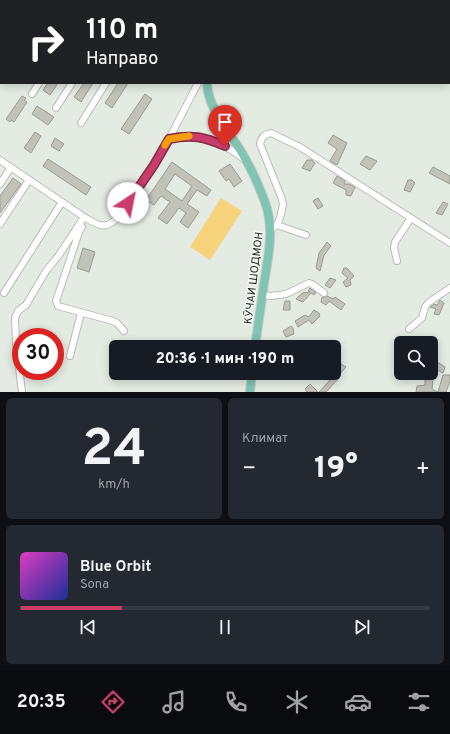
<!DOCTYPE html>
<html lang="ru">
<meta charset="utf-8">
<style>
body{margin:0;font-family:Overpass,sans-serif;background:#242831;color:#f1f3f6;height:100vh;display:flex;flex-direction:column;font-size:15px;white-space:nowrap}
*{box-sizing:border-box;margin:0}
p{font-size:13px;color:#9ea1a6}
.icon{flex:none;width:22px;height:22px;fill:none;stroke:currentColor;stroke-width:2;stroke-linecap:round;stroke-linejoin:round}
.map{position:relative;height:392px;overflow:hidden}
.details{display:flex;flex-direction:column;gap:6px;padding:6px;background:#0d0f14;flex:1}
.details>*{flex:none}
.hud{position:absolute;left:0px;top:0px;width:450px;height:84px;box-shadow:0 2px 10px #0003;background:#202124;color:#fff;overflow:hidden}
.tools{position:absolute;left:394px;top:336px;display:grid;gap:8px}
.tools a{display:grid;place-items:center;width:44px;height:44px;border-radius:6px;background:#171b24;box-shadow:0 2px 10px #0003;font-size:20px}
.speed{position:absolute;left:12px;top:328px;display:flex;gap:8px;font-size:20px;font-weight:700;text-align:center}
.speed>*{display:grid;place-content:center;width:52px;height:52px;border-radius:50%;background:#171b24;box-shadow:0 2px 10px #0003;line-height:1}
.speed .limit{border:6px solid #d22;background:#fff;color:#111}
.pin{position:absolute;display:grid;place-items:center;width:34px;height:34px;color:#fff;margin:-41px -17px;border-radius:50% 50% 50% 0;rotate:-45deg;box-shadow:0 0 4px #0007}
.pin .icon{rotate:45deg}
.me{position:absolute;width:44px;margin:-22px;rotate:34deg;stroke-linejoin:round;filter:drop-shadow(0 0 3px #0008)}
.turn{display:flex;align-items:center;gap:14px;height:84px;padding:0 20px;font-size:18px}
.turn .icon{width:52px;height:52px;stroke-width:2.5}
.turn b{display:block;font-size:28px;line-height:34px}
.big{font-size:30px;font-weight:800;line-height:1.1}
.details .widget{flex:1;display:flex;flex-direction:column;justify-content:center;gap:6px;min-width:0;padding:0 14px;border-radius:6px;background:#242831}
.details .dial{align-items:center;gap:0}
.dial b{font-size:52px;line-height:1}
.song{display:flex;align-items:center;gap:12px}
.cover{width:48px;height:48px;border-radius:6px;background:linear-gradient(135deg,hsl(310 70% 55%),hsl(230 70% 35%))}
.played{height:4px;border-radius:2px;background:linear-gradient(90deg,#ca3d6a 25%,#363941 25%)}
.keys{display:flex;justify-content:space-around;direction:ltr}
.heat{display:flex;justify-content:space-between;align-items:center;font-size:22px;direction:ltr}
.details .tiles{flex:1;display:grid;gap:6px;grid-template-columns:1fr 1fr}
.widget:last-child{grid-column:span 2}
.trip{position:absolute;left:109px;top:340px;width:232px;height:40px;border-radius:6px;background:#171b24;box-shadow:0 2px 10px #0003;font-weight:800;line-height:40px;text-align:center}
.tabs{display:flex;height:64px;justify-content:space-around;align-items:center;background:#090b0e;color:#9ea1a6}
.tabs .icon{width:28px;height:28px}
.tabs .on{color:#ca3d6a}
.tabs b{font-size:18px;color:#f1f3f6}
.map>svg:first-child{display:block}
.green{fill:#f7d47c}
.building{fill:#c1c3b9;stroke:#9a9b92;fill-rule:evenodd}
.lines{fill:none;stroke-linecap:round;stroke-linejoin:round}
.minor-casing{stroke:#b6beb6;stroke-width:8}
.major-casing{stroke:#c9c9c9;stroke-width:10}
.minor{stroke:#fff;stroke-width:6}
.major{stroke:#80c4b2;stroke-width:8}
.route-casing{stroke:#832845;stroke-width:10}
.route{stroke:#ca3d6a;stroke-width:7}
.slow{stroke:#f59e0b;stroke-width:7}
.labels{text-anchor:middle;stroke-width:3;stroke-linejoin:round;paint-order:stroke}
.street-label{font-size:11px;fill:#1e201e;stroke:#f0f8ef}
</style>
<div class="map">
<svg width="450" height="392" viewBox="0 0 450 392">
<rect width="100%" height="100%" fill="#e3ebe2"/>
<path class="green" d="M221,198L242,211L210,260L190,247Z"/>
<g class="building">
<path d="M48,83H58L50,95L43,90Z"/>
<path d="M84,83H93L81,102L74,97Z"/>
<path d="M118,83H128L112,108L105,103Z"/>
<path d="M145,94L152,99L129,134L121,129Z"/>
<path d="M22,96L26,98L24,100L27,102L14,122L11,120L10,122L6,119Z"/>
<path d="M37,106L54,117L48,125L32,114Z"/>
<path d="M35,132L41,136L31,153L24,148Z"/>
<path d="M333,135L347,143L337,165L330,161L337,149L328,143Z"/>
<path d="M55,138L64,144L59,151L51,146Z"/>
<path d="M366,156L377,161L370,170L360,164Z"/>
<path d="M48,159L91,187L86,195L43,166Z"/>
<path d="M307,160H312L315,163L310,171L302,168Z"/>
<path d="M172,162L211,190L207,196L197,190L187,204L199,212L188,228L180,222L186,213L179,208L167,224L158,218L170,202L161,196L154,205L146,200ZM175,174L192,186L182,201L165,189Z"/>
<path d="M230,164L242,181L234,187L229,179L226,181L219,171Z"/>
<path d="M433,167L450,176V184L429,173Z"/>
<path d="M337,176L345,181L344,184H349L355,187L351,196L346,195V190L333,183Z"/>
<path d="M13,178L21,184L0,213V196Z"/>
<path d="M408,180H412L415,183L410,192L404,190Z"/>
<path d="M318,198L323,206L318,209L313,201Z"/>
<path d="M443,202L448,204L442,215L436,213Z"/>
<path d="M327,242L331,246L324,255L320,271L316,268L319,253Z"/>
<path d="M83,248L95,252L89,272L77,268Z"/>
<path d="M344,268H347L354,276L350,280L351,285L346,287L343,282L348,278L342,273Z"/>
<path d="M330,278L336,280L330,288L325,285Z"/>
<path d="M310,288L316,293L314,295L311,293L303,302L296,299L302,293L310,292L308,291Z"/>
<path d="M327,296L333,299L335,297L345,304L341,310L329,301L326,305L321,302L322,297H325Z"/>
<path d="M440,300L444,303L439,315L434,314L436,309L430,307L434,304L437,305Z"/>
<path d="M285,301H290V310H283Z"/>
<path d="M314,310L319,313L320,316L312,324L309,320L298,327L295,321L305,315L309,317L311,314Z"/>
<path d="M291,326L293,328L294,334L286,337L283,331Z"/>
<path d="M431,358L445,367L443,373L431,367Z"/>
<path d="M341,364L346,367L339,375L340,377L326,392H319L330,380L324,373H334Z"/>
<path d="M443,375H450V381L446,392H416L417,386L425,385V379H433L432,389L438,392Z"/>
<path d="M310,384L318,392H307L305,389Z"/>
</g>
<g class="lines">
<g class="minor-casing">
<g id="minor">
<path d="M98,0L101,1"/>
<path d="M32,94L39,83"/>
<path d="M56,108L72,83"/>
<path d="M81,123L106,83"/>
<path d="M169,139C177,137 186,135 194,136C213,138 230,148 245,160"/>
<path d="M0,160L84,217C99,226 106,231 119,216L154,165L169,139L198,83"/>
<path d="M0,184L11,167"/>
<path d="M0,224L29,180"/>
<path d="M277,225L306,235"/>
<path d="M82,227L79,232L56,301L58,306L113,321L117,323L124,331"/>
<path d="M270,230L277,225L280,218L283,205L282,199L260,144C261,138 265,134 271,133L300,147L450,243"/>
<path d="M397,261L394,248L395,242L411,218"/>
<path d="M4,293L62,202"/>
<path d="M262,295L271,296L286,294L309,283L312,284L324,293"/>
<path d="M409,329L422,318L425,307L429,302L450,288"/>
<path d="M70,356L81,313"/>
<path d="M22,392L16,343L15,318L18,311L26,305L46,271L59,255L84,217"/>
</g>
</g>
<g class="major-casing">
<g id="major">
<path d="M234,1V0"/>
<path d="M207,83C208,109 229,131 242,153C251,168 259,186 265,202C275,230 268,256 264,284C261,305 258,326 255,347"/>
<path d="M250,392L252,373"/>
</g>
</g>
<use href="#minor" class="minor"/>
<use href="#major" class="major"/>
</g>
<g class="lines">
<g class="route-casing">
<path id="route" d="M128,203L154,165L169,139C192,134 204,137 225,146"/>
</g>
<use href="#route" class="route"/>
<path class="slow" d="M165,145L169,139L189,136"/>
</g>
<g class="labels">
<g class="street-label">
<text transform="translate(253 278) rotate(-83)" y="4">КӮЧАИ ШОДМОН</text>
</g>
</g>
</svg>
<div class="tools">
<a><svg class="icon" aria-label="search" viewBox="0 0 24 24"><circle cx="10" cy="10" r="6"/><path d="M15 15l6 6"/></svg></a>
</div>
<div class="speed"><div class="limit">30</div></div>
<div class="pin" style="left:225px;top:146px;background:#d93025"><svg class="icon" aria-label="arrive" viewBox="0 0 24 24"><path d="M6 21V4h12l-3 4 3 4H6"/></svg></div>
<svg class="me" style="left:128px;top:203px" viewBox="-20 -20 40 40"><circle r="19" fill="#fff"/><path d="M0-13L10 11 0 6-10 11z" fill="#ca3d6a"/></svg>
<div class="trip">20:36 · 1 мин · 190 m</div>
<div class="hud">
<div class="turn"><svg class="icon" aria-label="right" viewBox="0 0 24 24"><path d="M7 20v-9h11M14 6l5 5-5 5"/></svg><div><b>110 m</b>Направо</div></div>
</div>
</div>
<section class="details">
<div class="tiles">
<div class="widget dial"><b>24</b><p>km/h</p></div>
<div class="widget"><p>Климат</p>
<div class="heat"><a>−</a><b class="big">19°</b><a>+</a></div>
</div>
<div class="widget">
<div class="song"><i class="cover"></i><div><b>Blue Orbit</b><p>Sona</p></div></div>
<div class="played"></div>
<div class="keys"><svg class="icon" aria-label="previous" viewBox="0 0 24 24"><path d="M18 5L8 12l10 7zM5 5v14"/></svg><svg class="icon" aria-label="pause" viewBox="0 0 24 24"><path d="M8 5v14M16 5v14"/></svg><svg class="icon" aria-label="next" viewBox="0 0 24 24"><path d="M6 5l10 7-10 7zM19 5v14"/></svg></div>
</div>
</div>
</section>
<nav class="tabs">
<b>20:35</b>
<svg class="icon on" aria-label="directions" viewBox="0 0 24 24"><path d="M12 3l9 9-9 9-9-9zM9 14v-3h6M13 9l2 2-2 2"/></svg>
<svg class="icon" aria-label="music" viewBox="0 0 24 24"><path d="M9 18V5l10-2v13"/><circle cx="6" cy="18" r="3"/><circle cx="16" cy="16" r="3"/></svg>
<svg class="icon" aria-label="phone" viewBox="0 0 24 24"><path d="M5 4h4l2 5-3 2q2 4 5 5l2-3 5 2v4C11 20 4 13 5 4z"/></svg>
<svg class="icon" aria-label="climate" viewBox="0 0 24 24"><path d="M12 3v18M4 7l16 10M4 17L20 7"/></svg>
<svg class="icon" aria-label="car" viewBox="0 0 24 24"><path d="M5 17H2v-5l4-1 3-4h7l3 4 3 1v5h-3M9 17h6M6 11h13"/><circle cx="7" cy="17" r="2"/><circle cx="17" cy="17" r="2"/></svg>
<svg class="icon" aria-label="filters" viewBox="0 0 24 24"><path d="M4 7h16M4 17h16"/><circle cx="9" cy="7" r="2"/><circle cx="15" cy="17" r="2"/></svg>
</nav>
